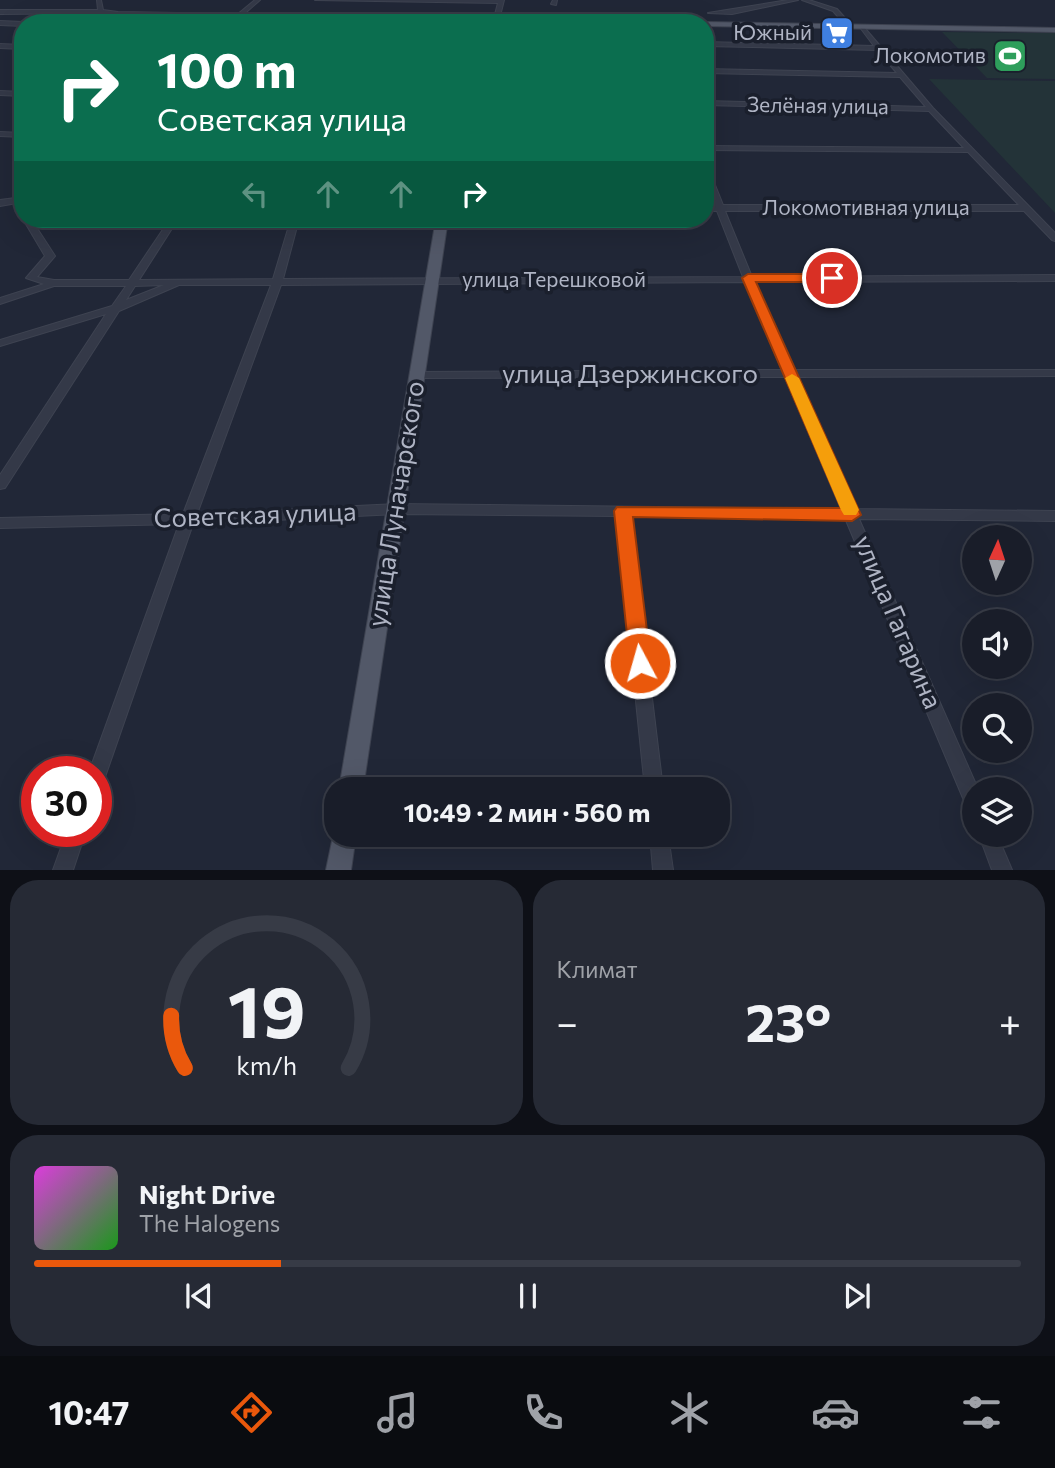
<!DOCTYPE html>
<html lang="ru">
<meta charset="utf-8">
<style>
body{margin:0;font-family:Commissioner,sans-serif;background:#262a35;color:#f1f3f6;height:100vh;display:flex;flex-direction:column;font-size:26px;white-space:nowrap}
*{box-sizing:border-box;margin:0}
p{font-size:23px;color:#9fa2a8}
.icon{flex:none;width:38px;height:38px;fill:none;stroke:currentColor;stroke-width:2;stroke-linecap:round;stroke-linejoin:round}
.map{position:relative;height:870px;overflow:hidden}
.side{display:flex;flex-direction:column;gap:10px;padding:10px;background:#0e1017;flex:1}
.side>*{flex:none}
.banner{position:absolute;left:14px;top:14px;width:700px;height:214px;border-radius:28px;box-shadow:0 7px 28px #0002,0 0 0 2px #373b46;background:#0b6e4f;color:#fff;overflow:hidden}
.needle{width:46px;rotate:3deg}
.buttons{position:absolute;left:962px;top:525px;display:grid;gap:14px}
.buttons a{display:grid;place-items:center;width:70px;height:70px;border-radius:50%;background:#191d29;box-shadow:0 7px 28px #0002,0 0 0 2px #373b46;font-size:35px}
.speed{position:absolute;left:21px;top:756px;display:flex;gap:14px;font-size:35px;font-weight:700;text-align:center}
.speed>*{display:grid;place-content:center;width:91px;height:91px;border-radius:50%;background:#191d29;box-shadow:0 7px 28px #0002,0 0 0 2px #373b46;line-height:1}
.speed .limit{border:10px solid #d22;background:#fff;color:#111}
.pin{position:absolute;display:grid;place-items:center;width:60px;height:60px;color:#fff;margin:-30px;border:4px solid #fff;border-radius:50%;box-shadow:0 2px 7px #0007}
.me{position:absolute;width:77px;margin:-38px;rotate:354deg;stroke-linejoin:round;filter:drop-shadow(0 0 5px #0008)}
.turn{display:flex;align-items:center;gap:24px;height:147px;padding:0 28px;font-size:32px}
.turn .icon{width:91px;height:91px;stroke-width:2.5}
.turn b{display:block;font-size:49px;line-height:60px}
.lanes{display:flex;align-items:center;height:66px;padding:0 28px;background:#0003;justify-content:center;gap:35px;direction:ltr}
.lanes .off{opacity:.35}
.big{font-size:52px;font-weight:700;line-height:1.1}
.side .tile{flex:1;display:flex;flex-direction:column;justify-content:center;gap:10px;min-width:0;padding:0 24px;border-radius:28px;background:#262a35}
.side .dial{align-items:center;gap:0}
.dial svg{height:182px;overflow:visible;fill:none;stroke:#373b46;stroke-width:7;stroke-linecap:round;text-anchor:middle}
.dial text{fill:#f1f3f6;stroke:none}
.song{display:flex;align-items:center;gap:21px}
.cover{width:84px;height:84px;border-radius:10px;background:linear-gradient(135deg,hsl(300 70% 55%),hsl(120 70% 35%))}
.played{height:7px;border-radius:4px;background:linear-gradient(90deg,#ea580c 25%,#373b46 25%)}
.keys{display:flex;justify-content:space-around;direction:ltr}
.heat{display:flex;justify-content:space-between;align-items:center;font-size:38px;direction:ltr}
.side .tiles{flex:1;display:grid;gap:10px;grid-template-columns:1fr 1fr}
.tile:last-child{grid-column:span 2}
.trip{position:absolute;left:324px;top:777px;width:406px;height:70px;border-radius:28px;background:#191d29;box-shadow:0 7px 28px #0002,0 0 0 2px #373b46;font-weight:700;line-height:70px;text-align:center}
.dock{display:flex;height:112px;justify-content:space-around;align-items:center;background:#0a0c10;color:#9fa2a8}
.dock .icon{width:49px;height:49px}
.dock .current{color:#ea580c}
.dock b{font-size:32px;color:#f1f3f6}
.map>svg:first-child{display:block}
.green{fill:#233338}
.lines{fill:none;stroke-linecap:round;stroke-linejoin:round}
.minor-casing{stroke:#3e4351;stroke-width:2}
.major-casing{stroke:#3e4351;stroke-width:2}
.minor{fill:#343948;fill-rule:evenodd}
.major{fill:#525868;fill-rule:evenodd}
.route{fill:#ea580c;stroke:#983908;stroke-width:2}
.slow{fill:#f59e0b}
.labels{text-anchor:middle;stroke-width:7;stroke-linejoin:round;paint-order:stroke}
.far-poi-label{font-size:21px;fill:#afb4c4;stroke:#1a1f2c;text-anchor:end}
.far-street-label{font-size:21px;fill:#afb4c4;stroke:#1a1f2c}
.street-label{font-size:26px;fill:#afb4c4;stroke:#1a1f2c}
</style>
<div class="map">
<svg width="1055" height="870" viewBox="0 0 1055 870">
<rect width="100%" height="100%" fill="#212737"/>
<g class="green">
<path d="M942,32L1055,33V79L987,78Z"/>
<path d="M929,79L1055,81V213Z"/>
</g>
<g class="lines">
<g class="minor-casing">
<g id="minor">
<path d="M97,0H101L103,10L118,12L238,14L255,0H260L244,14L494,18L498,3L315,0H504L499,20L496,22L241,18L237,20L235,17L118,16L106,13L0,14V10H98Z"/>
<path d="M553,0H557L556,5L551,4Z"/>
<path d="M788,0H798L732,14L708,13Z"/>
<path d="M802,0H809L837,9L853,27L848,28L833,11Z"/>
<path d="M0,21L23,22L24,23L23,26L0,25Z"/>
<path d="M859,26H863L933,108L1055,233V241L1052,240L1024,211H725L752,277L1055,275V281L755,282L793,370H1055V376L796,377L855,509L1055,511V521L859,519L978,789H975V813L968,810L845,518L630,516L663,789H645L617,516L397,514L193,524L105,777L102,783L96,785V772H89L179,524L0,528V518L183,514L271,285H179L119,311L5,488L0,489V475L106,314L0,346V340L112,306L126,286H54L0,304V298L44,284L26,278L45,256L23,219H31L55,256L37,277L54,280H129L170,219H178L139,280L273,279L291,219H299L283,279L743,277L717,211H705V205H715L705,181V168L709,170L723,205H1019L968,152L705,150V146L964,148L929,111L705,105V101L926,107L900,77L705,73V69L897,73L877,50L705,46V42L874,46ZM745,282L782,370L416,372L410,375L416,378L785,377L841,509L397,504L197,514L281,285ZM164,285L126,300L135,286Z"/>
<path d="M0,44L23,45V49L0,48Z"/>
<path d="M0,91L23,92V96L0,95Z"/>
<path d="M0,132L23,133V137L0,136Z"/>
<path d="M23,197V202L0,206V200Z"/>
<path d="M67,831H86L73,870H53Z"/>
<path d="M650,835H668L673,870H653Z"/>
<path d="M979,835H997L1012,870H992Z"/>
</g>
</g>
<g class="major-casing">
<g id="major">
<path d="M496,18L635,21L638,23H492Z"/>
<path d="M705,22L1055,28V32L705,26V23H702Z"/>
<path d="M436,219H448L363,789H339Z"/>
<path d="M335,827L336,835H356L351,870H326Z"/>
</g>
</g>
<use href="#minor" class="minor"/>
<use href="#major" class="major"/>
</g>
<path class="route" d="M748,274H832L838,278L832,282H756L861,515L852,521L633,517L651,663L648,669L640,671L633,669L630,663L614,511L617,507L841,508L742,278Z"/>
<path class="slow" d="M792,374L799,378L859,510L856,515H844L841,510L785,378Z"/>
<defs>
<g id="supermarket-square" transform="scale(1.75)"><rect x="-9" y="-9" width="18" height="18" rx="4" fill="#3f7fe0" stroke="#1a1f2c"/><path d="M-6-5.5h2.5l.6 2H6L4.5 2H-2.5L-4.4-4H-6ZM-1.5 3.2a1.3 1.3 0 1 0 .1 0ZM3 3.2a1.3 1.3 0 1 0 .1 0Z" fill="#fff"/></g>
<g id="stadium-square" transform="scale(1.75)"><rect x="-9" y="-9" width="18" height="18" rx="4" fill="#2e9e5b" stroke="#1a1f2c"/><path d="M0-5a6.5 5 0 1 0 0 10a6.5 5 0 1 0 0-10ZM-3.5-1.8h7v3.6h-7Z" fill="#fff"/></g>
</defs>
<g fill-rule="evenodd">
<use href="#supermarket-square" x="837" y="33"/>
<use href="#stadium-square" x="1010" y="56"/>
</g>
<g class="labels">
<g class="far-poi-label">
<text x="812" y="40">Южный</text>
<text x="986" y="63">Локомотив</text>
</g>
<g class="far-street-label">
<text transform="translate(818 106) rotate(1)" y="7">Зелёная улица</text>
<text x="866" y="215">Локомотивная улица</text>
<text x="554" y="287">улица Терешковой</text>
</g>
<g class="street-label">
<text x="630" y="383">улица Дзержинского</text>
<text transform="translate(396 504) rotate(-81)" y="9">улица Луначарского</text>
<text transform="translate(255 515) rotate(-2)" y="9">Советская улица</text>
<text transform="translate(898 622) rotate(67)" y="9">улица Гагарина</text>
</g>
</g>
</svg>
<div class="buttons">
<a><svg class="needle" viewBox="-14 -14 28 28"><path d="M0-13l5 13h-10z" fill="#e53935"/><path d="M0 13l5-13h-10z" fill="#9fa2a8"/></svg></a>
<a><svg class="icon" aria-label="sound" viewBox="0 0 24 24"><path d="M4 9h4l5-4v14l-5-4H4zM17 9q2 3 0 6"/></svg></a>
<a><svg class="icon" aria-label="search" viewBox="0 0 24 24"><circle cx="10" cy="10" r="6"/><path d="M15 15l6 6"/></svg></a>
<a><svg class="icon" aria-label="layers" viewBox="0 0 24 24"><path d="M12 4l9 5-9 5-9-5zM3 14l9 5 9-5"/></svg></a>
</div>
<div class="speed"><div class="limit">30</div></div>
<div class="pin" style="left:832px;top:278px;background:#d93025"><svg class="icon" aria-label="arrive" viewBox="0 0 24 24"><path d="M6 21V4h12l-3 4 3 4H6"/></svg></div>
<svg class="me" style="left:640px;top:663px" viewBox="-20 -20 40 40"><circle r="17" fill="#ea580c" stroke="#fff" stroke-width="3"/><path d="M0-11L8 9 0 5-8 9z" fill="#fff"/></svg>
<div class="trip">10:49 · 2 мин · 560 m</div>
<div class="banner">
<div class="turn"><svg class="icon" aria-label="right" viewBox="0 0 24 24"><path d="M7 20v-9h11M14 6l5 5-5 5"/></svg><div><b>100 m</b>Советская улица</div></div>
<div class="lanes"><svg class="icon off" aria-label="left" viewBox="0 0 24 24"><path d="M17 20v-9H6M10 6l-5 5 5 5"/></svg><svg class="icon off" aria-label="ahead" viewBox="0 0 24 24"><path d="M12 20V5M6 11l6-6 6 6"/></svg><svg class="icon off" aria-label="ahead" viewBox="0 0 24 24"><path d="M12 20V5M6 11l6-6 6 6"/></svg><svg class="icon" aria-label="right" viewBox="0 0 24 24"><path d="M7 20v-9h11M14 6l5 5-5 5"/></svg></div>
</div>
</div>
<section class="side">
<div class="tiles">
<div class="tile dial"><svg viewBox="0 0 100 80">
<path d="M14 69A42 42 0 1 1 86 69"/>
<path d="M14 69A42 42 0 0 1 8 46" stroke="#ea580c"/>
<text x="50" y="56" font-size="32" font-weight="700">19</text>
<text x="50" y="72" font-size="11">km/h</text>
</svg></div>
<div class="tile"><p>Климат</p>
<div class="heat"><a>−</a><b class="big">23°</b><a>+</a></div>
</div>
<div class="tile">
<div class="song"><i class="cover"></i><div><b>Night Drive</b><p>The Halogens</p></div></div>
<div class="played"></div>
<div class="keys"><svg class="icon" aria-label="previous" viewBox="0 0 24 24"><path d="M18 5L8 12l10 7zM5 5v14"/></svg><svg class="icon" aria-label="pause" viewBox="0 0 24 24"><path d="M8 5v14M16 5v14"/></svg><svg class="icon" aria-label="next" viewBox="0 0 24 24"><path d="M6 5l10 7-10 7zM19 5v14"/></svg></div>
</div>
</div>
</section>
<nav class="dock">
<b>10:47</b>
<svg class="icon current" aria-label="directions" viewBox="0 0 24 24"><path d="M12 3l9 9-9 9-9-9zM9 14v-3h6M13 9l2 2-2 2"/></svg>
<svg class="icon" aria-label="music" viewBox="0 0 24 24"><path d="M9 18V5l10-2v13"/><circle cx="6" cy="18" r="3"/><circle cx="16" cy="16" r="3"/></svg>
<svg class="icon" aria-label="phone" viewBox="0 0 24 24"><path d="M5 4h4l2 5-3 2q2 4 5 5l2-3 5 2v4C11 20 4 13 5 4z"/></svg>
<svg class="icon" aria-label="climate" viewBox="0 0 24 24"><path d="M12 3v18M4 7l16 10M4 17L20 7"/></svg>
<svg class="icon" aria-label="car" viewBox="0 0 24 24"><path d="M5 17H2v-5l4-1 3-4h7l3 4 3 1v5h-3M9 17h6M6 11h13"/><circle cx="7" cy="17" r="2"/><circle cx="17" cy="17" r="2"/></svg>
<svg class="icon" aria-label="filters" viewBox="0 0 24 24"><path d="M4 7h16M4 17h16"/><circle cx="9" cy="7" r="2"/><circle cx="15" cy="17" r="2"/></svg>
</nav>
